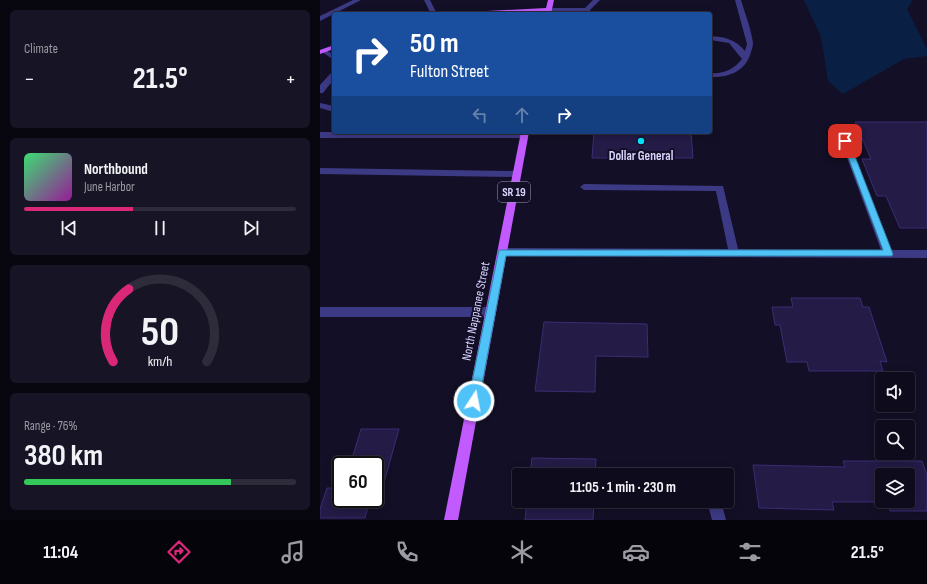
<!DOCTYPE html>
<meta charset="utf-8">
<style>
body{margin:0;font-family:"Sofia Sans Condensed",sans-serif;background:#171425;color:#f1f3f6;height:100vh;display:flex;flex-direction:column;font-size:15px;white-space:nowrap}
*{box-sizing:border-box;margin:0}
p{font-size:13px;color:#9b9ba3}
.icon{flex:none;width:22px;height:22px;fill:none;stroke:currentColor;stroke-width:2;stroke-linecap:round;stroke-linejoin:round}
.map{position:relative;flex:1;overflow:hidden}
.panel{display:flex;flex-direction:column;gap:10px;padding:10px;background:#08060f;width:320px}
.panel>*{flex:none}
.banner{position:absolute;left:12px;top:12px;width:380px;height:122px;border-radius:4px;box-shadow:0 2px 10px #0003,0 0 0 1px #2e2b3b;background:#1a4fa0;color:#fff;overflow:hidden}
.buttons{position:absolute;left:555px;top:372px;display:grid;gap:8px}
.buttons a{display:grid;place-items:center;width:40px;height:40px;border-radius:4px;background:#0e0b1c;box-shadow:0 2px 10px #0003,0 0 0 1px #2e2b3b;font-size:20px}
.speed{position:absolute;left:12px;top:456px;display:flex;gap:8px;font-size:20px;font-weight:700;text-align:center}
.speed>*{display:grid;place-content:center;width:52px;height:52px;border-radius:50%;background:#0e0b1c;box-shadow:0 2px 10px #0003,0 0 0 1px #2e2b3b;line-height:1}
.speed .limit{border:2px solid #111;border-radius:6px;background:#fff;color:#111}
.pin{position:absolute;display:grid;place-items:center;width:34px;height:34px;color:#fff;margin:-17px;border-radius:8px;box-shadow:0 2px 6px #0006}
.me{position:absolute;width:44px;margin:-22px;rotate:11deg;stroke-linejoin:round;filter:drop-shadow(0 0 3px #0008)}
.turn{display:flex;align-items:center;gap:14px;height:84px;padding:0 12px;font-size:18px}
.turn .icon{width:52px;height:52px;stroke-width:2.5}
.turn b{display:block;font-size:28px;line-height:34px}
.lanes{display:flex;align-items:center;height:38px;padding:0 12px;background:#0003;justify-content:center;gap:20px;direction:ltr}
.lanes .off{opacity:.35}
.big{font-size:30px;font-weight:700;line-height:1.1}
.panel .tile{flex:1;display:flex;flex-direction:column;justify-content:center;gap:6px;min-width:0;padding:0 14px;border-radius:6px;background:#171425}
.panel .dial{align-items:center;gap:0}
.dial svg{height:104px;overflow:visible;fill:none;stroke:#2e2b3b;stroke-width:7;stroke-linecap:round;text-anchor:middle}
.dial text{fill:#f1f3f6;stroke:none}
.song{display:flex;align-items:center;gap:12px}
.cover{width:48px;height:48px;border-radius:6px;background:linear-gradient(135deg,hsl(140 70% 55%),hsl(300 70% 35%))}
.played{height:4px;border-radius:2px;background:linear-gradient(90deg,#db2777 40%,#2e2b3b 40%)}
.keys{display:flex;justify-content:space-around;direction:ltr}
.heat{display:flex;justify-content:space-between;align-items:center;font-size:22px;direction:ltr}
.charge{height:6px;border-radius:3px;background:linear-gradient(90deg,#34c759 76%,#2e2b3b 0)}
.trip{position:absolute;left:192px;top:468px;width:222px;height:40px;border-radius:4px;background:#0e0b1c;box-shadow:0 2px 10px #0003,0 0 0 1px #2e2b3b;font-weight:700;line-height:40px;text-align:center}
.tab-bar{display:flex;height:64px;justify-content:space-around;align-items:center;background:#06040b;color:#9b9ba3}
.tab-bar .icon{width:28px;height:28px}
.tab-bar .current{color:#db2777}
.tab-bar b{font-size:18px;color:#f1f3f6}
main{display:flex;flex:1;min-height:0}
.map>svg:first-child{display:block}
.water{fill:#0a1f44}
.building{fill:#241b47;stroke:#3b2d73;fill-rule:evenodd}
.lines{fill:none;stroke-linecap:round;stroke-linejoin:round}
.minor{fill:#3d3a85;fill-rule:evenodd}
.major{fill:#c25bff;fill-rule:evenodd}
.route{fill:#4fc3f7;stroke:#337fa1}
.poi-dot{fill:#00e5ff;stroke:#130f26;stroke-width:1.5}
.labels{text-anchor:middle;stroke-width:4;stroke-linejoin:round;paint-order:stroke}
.shield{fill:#130f26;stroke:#9e99be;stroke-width:1}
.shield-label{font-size:12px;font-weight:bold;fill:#d9d4ff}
.poi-label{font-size:13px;font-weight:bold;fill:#d9d4ff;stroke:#130f26}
.street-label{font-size:13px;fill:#d9d4ff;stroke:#130f26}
</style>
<main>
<section class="panel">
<div class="tile"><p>Climate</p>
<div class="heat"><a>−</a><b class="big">21.5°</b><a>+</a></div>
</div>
<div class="tile">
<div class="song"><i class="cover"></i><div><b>Northbound</b><p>June Harbor</p></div></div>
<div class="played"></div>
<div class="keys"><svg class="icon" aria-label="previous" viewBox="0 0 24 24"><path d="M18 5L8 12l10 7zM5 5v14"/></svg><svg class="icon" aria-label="pause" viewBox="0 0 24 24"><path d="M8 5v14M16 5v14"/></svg><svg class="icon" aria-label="next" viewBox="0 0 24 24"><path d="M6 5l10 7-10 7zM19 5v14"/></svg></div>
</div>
<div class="tile dial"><svg viewBox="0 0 100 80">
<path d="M14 69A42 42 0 1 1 86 69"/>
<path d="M14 69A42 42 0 0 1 26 13" stroke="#db2777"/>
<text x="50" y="56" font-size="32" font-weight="700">50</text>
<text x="50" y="72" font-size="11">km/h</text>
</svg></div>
<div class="tile"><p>Range · 76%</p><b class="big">380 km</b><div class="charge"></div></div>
</section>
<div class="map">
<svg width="607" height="520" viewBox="0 0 607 520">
<rect width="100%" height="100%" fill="#130f26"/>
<path class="water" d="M484,0H593L587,9L607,49V56L584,59L523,94L508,81L501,37Z"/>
<g class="building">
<path d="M535,122H607V228H580L566,196H557L542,159H551Z"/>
<path d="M274,132H371L373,158H272Z"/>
<path d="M471,298H540L543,307H549L567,362L560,361L563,371H489L487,362H467L460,325H455L452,307H473Z"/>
<path d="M224,322L327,324L328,357L276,356L275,392L215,391Z"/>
<path d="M41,429H79L60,497H55V465H30Z"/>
<path d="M212,458L276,459L275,475H210Z"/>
<path d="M523,461H602L607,475V511H570L568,502H512L514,510L439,508L433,465L525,467ZM562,475H588V501H562Z"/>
<path d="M7,488H21V499H50L45,518H0V509Z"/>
<path d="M207,501H274L273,520H205Z"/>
</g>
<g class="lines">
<g class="minor">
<path d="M33,0H41L0,21V16Z"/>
<path d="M104,0H110L117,14H111Z"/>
<path d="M273,0H280L270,10V14H264V12H229L226,10L229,8H265Z"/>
<path d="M415,0H421C425,14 431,28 433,43C433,46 432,49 431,52C426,71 409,78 390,77V73C404,74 413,70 422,59L409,43L390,40V36C405,37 415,39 425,51L427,44Z"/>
<path d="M4,49L14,55V60L2,52L1,51Z"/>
<path d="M11,73H14V79L3,93H0V85Z"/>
<path d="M0,103L14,106V112L0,108Z"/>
<path d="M520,125L524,128L571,250H607V258L182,256L179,255L177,252L179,249L182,248L408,249L396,191L264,190L260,187L264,184L403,186L418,249L561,250L516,128Z"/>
<path d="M0,132H204L208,135L204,138H0Z"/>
<path d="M0,168L197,171L201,174L197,177L0,174Z"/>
<path d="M0,307H171L175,309L176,312L175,315L171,317H0Z"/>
<path d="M290,501H342L340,506L335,508H297L292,506Z"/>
<path d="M387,501H401L406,520H392Z"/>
</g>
<g class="major">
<path d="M228,0H234L231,14H225V12L146,14L149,12L226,8Z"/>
<path d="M14,45V49L0,54V50Z"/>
<path d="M201,132H209L138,520H124Z"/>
</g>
</g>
<path class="route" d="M523,139H528L529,141L573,254L572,256H186L159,401L157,405L154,406L150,405L148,401L179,250H563L522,141Z"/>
<circle class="poi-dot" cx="321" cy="141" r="4"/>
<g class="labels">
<rect class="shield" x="178" y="182" width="32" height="20" rx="3"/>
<g class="shield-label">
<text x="194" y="196">SR 19</text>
</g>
<g class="poi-label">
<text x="321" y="160">Dollar General</text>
</g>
<g class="street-label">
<text transform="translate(155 311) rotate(-79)" y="5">North Nappanee Street</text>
</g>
</g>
</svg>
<div class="buttons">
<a><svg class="icon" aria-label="sound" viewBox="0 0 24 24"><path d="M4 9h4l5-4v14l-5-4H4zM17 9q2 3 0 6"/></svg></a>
<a><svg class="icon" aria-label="search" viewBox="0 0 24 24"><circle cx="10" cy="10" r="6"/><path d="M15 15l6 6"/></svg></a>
<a><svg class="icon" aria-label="layers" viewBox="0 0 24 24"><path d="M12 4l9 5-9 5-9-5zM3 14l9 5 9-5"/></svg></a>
</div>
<div class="speed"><div class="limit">60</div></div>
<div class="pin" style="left:525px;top:141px;background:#d93025"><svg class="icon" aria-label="arrive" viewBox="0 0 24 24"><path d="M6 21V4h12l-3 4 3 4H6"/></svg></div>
<svg class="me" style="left:154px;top:401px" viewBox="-20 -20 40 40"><circle r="17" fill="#4fc3f7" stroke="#fff" stroke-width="3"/><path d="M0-11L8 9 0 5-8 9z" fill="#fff"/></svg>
<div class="trip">11:05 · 1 min · 230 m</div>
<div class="banner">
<div class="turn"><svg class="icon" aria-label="right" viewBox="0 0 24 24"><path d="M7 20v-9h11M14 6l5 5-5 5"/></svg><div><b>50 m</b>Fulton Street</div></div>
<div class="lanes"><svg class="icon off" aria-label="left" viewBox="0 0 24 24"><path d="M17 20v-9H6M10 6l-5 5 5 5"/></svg><svg class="icon off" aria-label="ahead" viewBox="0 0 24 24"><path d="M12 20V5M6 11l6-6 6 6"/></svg><svg class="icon" aria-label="right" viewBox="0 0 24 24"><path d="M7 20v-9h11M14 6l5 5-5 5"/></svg></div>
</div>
</div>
</main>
<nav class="tab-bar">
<b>11:04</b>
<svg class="icon current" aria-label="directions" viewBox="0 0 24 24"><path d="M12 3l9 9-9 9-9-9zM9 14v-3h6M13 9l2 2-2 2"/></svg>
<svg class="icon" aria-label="music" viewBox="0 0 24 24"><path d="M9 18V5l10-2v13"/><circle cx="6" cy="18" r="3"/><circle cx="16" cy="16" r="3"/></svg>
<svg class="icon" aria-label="phone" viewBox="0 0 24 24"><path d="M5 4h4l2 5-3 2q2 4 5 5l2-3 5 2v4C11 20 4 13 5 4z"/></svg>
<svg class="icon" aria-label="climate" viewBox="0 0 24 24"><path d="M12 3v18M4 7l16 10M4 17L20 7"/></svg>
<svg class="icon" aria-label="car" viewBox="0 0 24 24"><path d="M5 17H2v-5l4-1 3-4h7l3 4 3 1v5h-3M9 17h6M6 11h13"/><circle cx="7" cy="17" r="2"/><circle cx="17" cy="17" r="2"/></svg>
<svg class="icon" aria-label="filters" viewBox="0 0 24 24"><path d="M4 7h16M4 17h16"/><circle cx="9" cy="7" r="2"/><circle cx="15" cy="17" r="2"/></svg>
<b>21.5°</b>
</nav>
